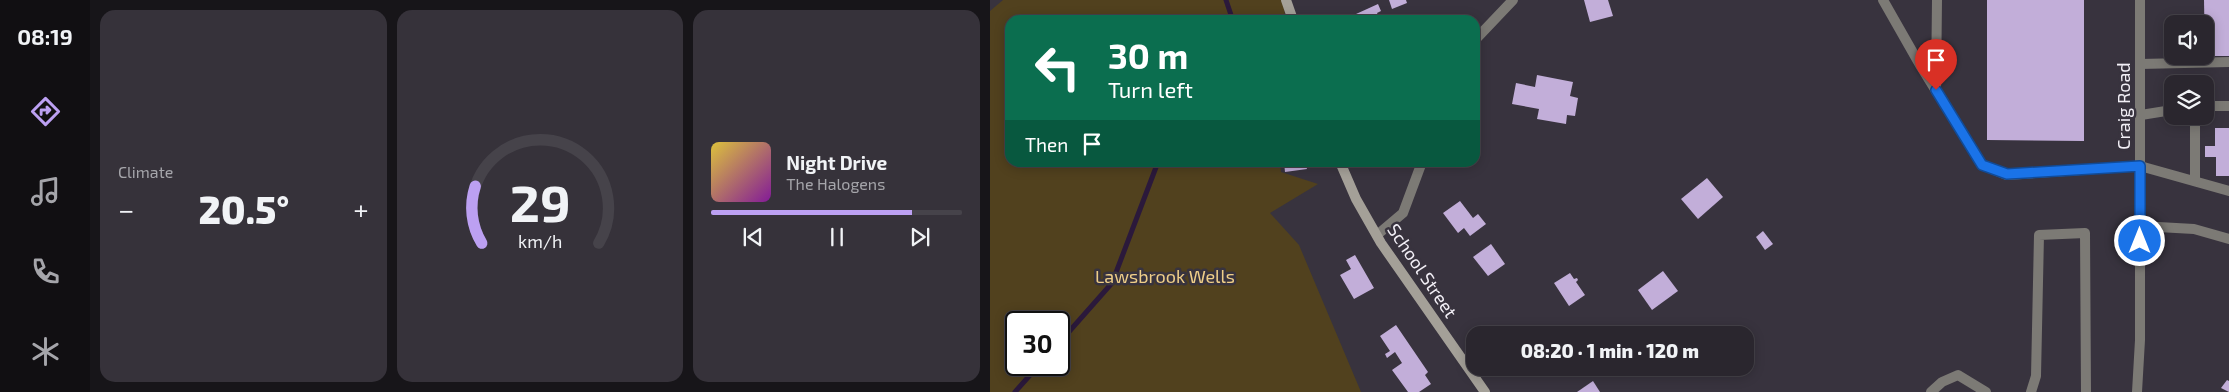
<!DOCTYPE html>
<meta charset="utf-8">
<style>
body{margin:0;font-family:"Exo 2",sans-serif;background:#36323a;color:#f1f3f6;height:100vh;display:flex;flex-direction:column;font-size:19px;white-space:nowrap}
*{box-sizing:border-box;margin:0}
p{font-size:16px;color:#a5a5aa}
.icon{flex:none;width:28px;height:28px;fill:none;stroke:currentColor;stroke-width:2;stroke-linecap:round;stroke-linejoin:round}
.map{position:relative;flex:1;overflow:hidden}
.side{display:flex;flex-direction:column;gap:10px;padding:10px;background:#171519;width:900px}
.side>*{flex:none}
.guide{position:absolute;left:15px;top:15px;width:475px;height:152px;border-radius:15px;box-shadow:0 2px 12px #0003,0 0 0 1px #46434a;background:#0b6e4f;color:#fff;overflow:hidden}
.buttons{position:absolute;left:1174px;top:15px;display:grid;gap:10px}
.buttons a{display:grid;place-items:center;width:50px;height:50px;border-radius:10px;background:#2a262e;box-shadow:0 2px 12px #0003,0 0 0 1px #46434a;font-size:25px}
.speed{position:absolute;left:15px;top:311px;display:flex;gap:10px;font-size:25px;font-weight:700;text-align:center}
.speed>*{display:grid;place-content:center;width:65px;height:65px;border-radius:50%;background:#2a262e;box-shadow:0 2px 12px #0003,0 0 0 1px #46434a;line-height:1}
.speed .limit{border:2px solid #111;border-radius:8px;background:#fff;color:#111}
.pin{position:absolute;display:grid;place-items:center;width:42px;height:42px;color:#fff;margin:-51px -21px;border-radius:50% 50% 50% 0;rotate:-45deg;box-shadow:0 0 5px #0007}
.pin .icon{rotate:45deg}
.me{position:absolute;width:55px;margin:-28px;rotate:0deg;stroke-linejoin:round;filter:drop-shadow(0 0 4px #0008)}
.turn{display:flex;align-items:center;gap:18px;height:105px;padding:0 20px;font-size:22px}
.turn .icon{width:65px;height:65px;stroke-width:2.5}
.turn b{display:block;font-size:35px;line-height:42px}
.then{display:flex;align-items:center;height:48px;padding:0 20px;background:#0003;gap:10px;font-size:19px}
.big{font-size:38px;font-weight:800;line-height:1.1}
.side .card{flex:1;display:flex;flex-direction:column;justify-content:center;gap:8px;min-width:0;padding:0 18px;border-radius:15px;background:#36323a}
.side .dial{align-items:center;gap:0}
.dial svg{height:130px;overflow:visible;fill:none;stroke:#46434a;stroke-width:7;stroke-linecap:round;text-anchor:middle}
.dial text{fill:#f1f3f6;stroke:none}
.song{display:flex;align-items:center;gap:15px}
.cover{width:60px;height:60px;border-radius:8px;background:linear-gradient(135deg,hsl(50 70% 55%),hsl(290 70% 35%))}
.played{height:5px;border-radius:2px;background:linear-gradient(90deg,#bca0f2 80%,#46434a 80%)}
.keys{display:flex;justify-content:space-around;direction:ltr}
.heat{display:flex;justify-content:space-between;align-items:center;font-size:28px;direction:ltr}
.side .tiles{flex:1;display:grid;gap:10px;grid-template-columns:repeat(3,1fr)}
.trip{position:absolute;left:476px;top:326px;width:288px;height:50px;border-radius:15px;background:#2a262e;box-shadow:0 2px 12px #0003,0 0 0 1px #46434a;font-weight:800;line-height:50px;text-align:center}
main{display:flex;flex:1;min-height:0}
.tab-bar{display:flex;flex-direction:column;width:90px;justify-content:space-around;align-items:center;background:#110f12;color:#a5a5aa}
.tab-bar .icon{width:35px;height:35px}
.tab-bar .active{color:#bca0f2}
.tab-bar b{font-size:22px;color:#f1f3f6}
.map>svg:first-child{display:block}
.green{fill:#51411e;fill-rule:evenodd}
.lines{fill:none;stroke-linecap:round;stroke-linejoin:round}
.stream{stroke:#2b193b;stroke-width:5}
.building{fill:#c2aed9}
.lane{stroke:#7c7a75;stroke-width:10}
.street{stroke:#7c7a75;stroke-width:10}
.secondary{stroke:#a4a098;stroke-width:10}
.route-casing{stroke:#114b97;stroke-width:12}
.route{stroke:#1a73e8;stroke-width:9}
.labels{text-anchor:middle;stroke-width:5;stroke-linejoin:round;paint-order:stroke}
.street-label{font-size:18px;fill:#f2eff6;stroke:#38333e}
.park-label{font-size:18px;fill:#efce88;stroke:#38333e}
</style>
<main>
<nav class="tab-bar">
<b>08:19</b>
<svg class="icon active" aria-label="directions" viewBox="0 0 24 24"><path d="M12 3l9 9-9 9-9-9zM9 14v-3h6M13 9l2 2-2 2"/></svg>
<svg class="icon" aria-label="music" viewBox="0 0 24 24"><path d="M9 18V5l10-2v13"/><circle cx="6" cy="18" r="3"/><circle cx="16" cy="16" r="3"/></svg>
<svg class="icon" aria-label="phone" viewBox="0 0 24 24"><path d="M5 4h4l2 5-3 2q2 4 5 5l2-3 5 2v4C11 20 4 13 5 4z"/></svg>
<svg class="icon" aria-label="climate" viewBox="0 0 24 24"><path d="M12 3v18M4 7l16 10M4 17L20 7"/></svg>
</nav>
<section class="side">
<div class="tiles">
<div class="card"><p>Climate</p>
<div class="heat"><a>−</a><b class="big">20.5°</b><a>+</a></div>
</div>
<div class="card dial"><svg viewBox="0 0 100 80">
<path d="M14 69A42 42 0 1 1 86 69"/>
<path d="M14 69A42 42 0 0 1 10 34" stroke="#bca0f2"/>
<text x="50" y="56" font-size="32" font-weight="700">29</text>
<text x="50" y="72" font-size="11">km/h</text>
</svg></div>
<div class="card">
<div class="song"><i class="cover"></i><div><b>Night Drive</b><p>The Halogens</p></div></div>
<div class="played"></div>
<div class="keys"><svg class="icon" aria-label="previous" viewBox="0 0 24 24"><path d="M18 5L8 12l10 7zM5 5v14"/></svg><svg class="icon" aria-label="pause" viewBox="0 0 24 24"><path d="M8 5v14M16 5v14"/></svg><svg class="icon" aria-label="next" viewBox="0 0 24 24"><path d="M6 5l10 7-10 7zM19 5v14"/></svg></div>
</div>
</div>
</section>
<div class="map">
<svg width="1239" height="392" viewBox="0 0 1239 392">
<rect width="100%" height="100%" fill="#38333e"/>
<path class="green" d="M13,0H294L295,20H20V162L290,163L291,172L328,184L280,213L309,245L371,392H0V11ZM26,322H69V365H26Z"/>
<g class="lines">
<g class="stream">
<path d="M236,0L241,15L238,20"/>
<path d="M69,343L122,283L168,162"/>
<path d="M25,392L49,365"/>
</g>
</g>
<g class="building">
<path d="M399,0H416L417,3L402,9Z"/>
<path d="M594,0H618L623,16L600,22Z"/>
<path d="M997,0H1094V141L997,140Z"/>
<path d="M1214,0H1239V56H1215Z"/>
<path d="M388,4L391,11L387,13L390,20H355V19Z"/>
<path d="M547,75L583,82L580,96L588,98L585,116L577,115L576,124L547,119L549,109L522,104L526,83L545,87Z"/>
<path d="M1225,128H1239V176H1226V157H1215V146H1225Z"/>
<path d="M294,162H315L317,169L295,172Z"/>
<path d="M717,178L733,197L708,219L691,199Z"/>
<path d="M470,201L483,218L488,214L496,224L480,236L474,228L468,233L453,213Z"/>
<path d="M773,231L783,244L775,250L766,237Z"/>
<path d="M501,244L515,264L498,276L483,257Z"/>
<path d="M365,255L384,288L364,299L350,275L361,269L356,260Z"/>
<path d="M673,271L688,291L662,310L648,290Z"/>
<path d="M580,273L584,279L587,278L588,280L586,282L595,295L579,306L564,283Z"/>
<path d="M406,325L438,372L435,375L441,384L429,392H418L402,370L412,363L405,352L397,358L395,354L400,351L390,336Z"/>
<path d="M1237,380L1239,381V392L1231,388Z"/>
<path d="M603,381L610,392H587Z"/>
</g>
<g class="lines">
<g class="lane">
<path d="M893,0L930,65L992,165L1017,175L1150,166L1239,191"/>
<path d="M485,40L523,0"/>
<path d="M1150,64L1239,62"/>
<path d="M946,89L947,0"/>
<path d="M1215,106H1239"/>
<path d="M1151,115L1182,110"/>
<path d="M1205,181V116"/>
<path d="M1150,226L1204,229L1239,239"/>
<path d="M387,235L413,213L432,162"/>
<path d="M941,392L952,382L968,375L996,392"/>
<path d="M1041,392L1046,376L1049,235L1095,233L1096,392"/>
</g>
<path class="street" d="M1147,392L1150,340V0"/>
<g class="secondary">
<path d="M296,0L303,20"/>
<path d="M350,162L366,199L391,243L495,392"/>
</g>
</g>
<g class="lines">
<g class="route-casing">
<path id="route" d="M946,90L992,165L1017,174L1150,166V241"/>
</g>
<use href="#route" class="route"/>
</g>
<g class="labels">
<g class="street-label">
<text transform="translate(1134 106) rotate(-90)" y="6">Craig Road</text>
<text transform="translate(432 271) rotate(56)" y="6">School Street</text>
</g>
<g class="park-label">
<text x="175" y="283">Lawsbrook Wells</text>
</g>
</g>
</svg>
<div class="buttons">
<a><svg class="icon" aria-label="sound" viewBox="0 0 24 24"><path d="M4 9h4l5-4v14l-5-4H4zM17 9q2 3 0 6"/></svg></a>
<a><svg class="icon" aria-label="layers" viewBox="0 0 24 24"><path d="M12 4l9 5-9 5-9-5zM3 14l9 5 9-5"/></svg></a>
</div>
<div class="speed"><div class="limit">30</div></div>
<div class="pin" style="left:946px;top:90px;background:#d93025"><svg class="icon" aria-label="arrive" viewBox="0 0 24 24"><path d="M6 21V4h12l-3 4 3 4H6"/></svg></div>
<svg class="me" style="left:1150px;top:241px" viewBox="-20 -20 40 40"><circle r="17" fill="#1a73e8" stroke="#fff" stroke-width="3"/><path d="M0-11L8 9 0 5-8 9z" fill="#fff"/></svg>
<div class="trip">08:20 · 1 min · 120 m</div>
<div class="guide">
<div class="turn"><svg class="icon" aria-label="left" viewBox="0 0 24 24"><path d="M17 20v-9H6M10 6l-5 5 5 5"/></svg><div><b>30 m</b>Turn left</div></div>
<div class="then">Then<svg class="icon" aria-label="arrive" viewBox="0 0 24 24"><path d="M6 21V4h12l-3 4 3 4H6"/></svg></div>
</div>
</div>
</main>
